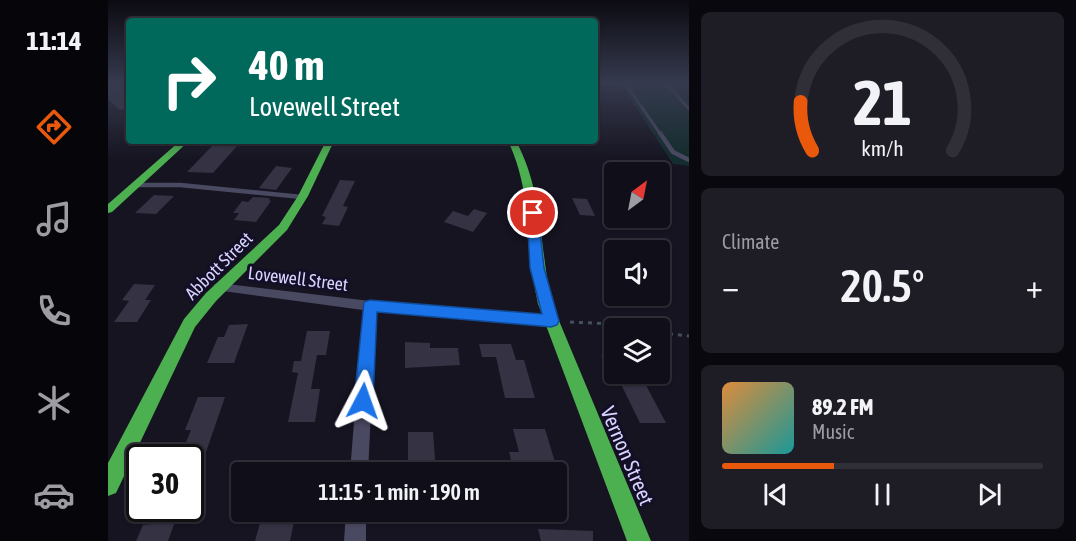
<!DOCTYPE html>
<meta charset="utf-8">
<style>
body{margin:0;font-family:"Asap Condensed",sans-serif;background:#1e1d26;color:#f1f3f6;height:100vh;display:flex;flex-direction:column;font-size:22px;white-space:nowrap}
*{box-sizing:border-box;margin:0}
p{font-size:20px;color:#9c9ca2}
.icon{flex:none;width:33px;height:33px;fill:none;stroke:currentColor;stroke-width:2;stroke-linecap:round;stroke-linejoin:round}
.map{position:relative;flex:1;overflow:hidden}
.sheet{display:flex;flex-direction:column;gap:12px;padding:12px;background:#09080e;width:387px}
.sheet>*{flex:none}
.banner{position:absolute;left:18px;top:18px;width:472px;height:126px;border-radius:6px;box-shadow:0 2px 4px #0004,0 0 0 2px #302f38;background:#00695c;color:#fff;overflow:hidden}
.needle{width:39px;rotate:32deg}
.controls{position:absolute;left:496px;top:162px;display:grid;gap:12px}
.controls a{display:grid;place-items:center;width:66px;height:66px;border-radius:6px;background:#100f19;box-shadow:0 2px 4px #0004,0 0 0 2px #302f38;font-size:30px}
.speed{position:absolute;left:18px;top:444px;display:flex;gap:12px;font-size:30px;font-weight:700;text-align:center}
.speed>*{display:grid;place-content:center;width:78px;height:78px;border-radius:50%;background:#100f19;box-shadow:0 2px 4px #0004,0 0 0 2px #302f38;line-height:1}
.speed .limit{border:3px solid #111;border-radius:9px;background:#fff;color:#111}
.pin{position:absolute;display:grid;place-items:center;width:51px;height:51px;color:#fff;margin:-26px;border:3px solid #fff;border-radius:50%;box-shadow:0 2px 6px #0007}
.me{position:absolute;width:66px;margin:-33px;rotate:4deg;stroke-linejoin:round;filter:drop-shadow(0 0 4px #0008)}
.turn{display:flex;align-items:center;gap:21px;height:126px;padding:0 24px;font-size:27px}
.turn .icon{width:78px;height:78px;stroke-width:2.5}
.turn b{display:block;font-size:42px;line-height:51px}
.big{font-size:45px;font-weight:600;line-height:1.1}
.sheet .tile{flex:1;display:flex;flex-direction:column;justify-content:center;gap:9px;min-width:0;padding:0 21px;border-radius:9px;background:#1e1d26}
.sheet .dial{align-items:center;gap:0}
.dial svg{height:156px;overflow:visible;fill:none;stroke:#302f38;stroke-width:7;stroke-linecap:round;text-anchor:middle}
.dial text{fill:#f1f3f6;stroke:none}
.song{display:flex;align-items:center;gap:18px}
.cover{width:72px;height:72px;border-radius:9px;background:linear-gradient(135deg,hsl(30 70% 55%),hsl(180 70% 35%))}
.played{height:6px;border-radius:3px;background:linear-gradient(90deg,#ea580c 35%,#302f38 35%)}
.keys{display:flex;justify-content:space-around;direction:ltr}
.heat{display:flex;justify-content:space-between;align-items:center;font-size:33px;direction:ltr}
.trip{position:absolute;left:123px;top:462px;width:336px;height:60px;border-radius:6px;background:#100f19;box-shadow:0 2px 4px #0004,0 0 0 2px #302f38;font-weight:600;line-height:60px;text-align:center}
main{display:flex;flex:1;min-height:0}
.menu{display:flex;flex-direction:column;width:108px;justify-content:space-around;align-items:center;background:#06060a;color:#9c9ca2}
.menu .icon{width:42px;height:42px}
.menu .current{color:#ea580c}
.menu b{font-size:27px;color:#f1f3f6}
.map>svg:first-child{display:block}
.green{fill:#132c2d}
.building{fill:#343243}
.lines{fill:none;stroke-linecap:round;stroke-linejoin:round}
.path-far1{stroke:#44505f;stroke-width:1.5;stroke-dasharray:1.5 2;stroke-linecap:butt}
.path{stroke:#44505f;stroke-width:3;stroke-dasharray:4 5;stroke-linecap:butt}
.lane-far1{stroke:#4a4962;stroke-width:3}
.lane{stroke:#4a4962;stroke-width:4.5}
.street{fill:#4a4962;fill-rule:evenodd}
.fast{fill:#4caf50;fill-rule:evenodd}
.route{fill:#1a73e8;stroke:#114b97;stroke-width:1.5}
.labels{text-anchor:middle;stroke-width:6;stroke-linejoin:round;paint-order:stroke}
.street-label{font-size:18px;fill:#d9d4ff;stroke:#130f26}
.near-street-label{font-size:21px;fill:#d9d4ff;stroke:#130f26}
</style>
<main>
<nav class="menu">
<b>11:14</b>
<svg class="icon current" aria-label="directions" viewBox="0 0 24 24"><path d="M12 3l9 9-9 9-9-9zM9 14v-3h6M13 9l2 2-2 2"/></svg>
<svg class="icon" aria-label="music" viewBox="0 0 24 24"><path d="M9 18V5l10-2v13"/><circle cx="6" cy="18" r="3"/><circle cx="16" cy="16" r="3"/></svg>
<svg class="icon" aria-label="phone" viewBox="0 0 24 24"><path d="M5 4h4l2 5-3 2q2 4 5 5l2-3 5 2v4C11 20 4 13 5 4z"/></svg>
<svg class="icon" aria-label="climate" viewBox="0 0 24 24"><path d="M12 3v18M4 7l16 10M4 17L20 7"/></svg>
<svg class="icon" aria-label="car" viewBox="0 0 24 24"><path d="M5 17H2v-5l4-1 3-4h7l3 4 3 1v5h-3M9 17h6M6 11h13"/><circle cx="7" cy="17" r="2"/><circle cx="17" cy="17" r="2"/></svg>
</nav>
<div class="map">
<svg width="581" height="541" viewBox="0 0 581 541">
<rect width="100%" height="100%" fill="#161421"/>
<path class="green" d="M512,83H581V166L565,164Z"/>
<g class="building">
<path d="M0,83H21V108L12,110L0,99Z"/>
<path d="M105,145L129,146L105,173L79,172Z"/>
<path d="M168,166L184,168L168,190L151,188Z"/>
<path d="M232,180L247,181L235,206L240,207L231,226L214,224L218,217L214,216Z"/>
<path d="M46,195L66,196L48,214L27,213Z"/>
<path d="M145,197L162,198L161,200L163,201L148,222L126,220L131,213H125L134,201L140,202Z"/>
<path d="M464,198L479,199L487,216L472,215Z"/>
<path d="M366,209L379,213L365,232L336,222L345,211L360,216Z"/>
<path d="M26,284L47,285L37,300H43L29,322H6L21,301L14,300Z"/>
<path d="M140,324L126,363H99L110,337H116L121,325Z"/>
<path d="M199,331H222L218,355H209L203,389H212L207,422H180L190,373L184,372L186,361H193Z"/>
<path d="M297,342L322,343V348H350L352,365L297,368Z"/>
<path d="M371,344H403L408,360H416L427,398H397L388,357H374Z"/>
<path d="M493,355H507V385Z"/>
<path d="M508,374H532L558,423H532Z"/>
<path d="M90,397H117L98,452H74L83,430H77Z"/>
<path d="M405,429H437L450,472H406L401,452H411Z"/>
<path d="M300,432H325L328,472L300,469Z"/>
<path d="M50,508H72L60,541H28L35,525L44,524Z"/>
<path d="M155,512H188L182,541H147Z"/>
<path d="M430,529L485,531V541H433Z"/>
</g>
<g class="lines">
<path class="path-far1" d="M0,94L21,86"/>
<g class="path">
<path d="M462,322L507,324L524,328"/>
<path d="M552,333L581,336"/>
</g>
<g class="lane-far1">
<path d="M517,83L553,135"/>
<path d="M558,83L581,109"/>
</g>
<g class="lane">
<path d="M552,133L565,152L581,160"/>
<path d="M27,185H72L194,197"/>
</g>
<g class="street">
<path d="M111,283L262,301L443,316L448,317L450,321L448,325L443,326L268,311L260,472H242L255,310L107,290L105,287L107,284Z"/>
<path d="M238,512H258V541H236Z"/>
</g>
<g class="fast">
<path d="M72,141H81L4,212L0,213V204Z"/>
<path d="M218,141H226L200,196L179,230L108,301L87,327L8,493L0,496V463L76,319L98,293L171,225L190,196Z"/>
<path d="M400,141H408C436,193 431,248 444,304L543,541H519L430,304C418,249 425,193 400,141Z"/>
</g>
</g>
<linearGradient id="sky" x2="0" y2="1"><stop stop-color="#0c0b12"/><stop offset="0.52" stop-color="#363a4e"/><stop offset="1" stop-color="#363a4e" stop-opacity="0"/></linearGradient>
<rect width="581" height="159" fill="url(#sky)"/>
<path class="route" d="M425,209L430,213L436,268L451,321L449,325L443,327L269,312L265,401L262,407L255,410L249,407L246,401L256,302L262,300L434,314L422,268L419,213Z"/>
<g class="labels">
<g class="street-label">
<text transform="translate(111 266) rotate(-45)" y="6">Abbott Street</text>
<text transform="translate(190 279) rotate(7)" y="6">Lovewell Street</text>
</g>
<g class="near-street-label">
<text transform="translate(519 456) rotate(67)" y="7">Vernon Street</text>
</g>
</g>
</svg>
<div class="controls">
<a><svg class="needle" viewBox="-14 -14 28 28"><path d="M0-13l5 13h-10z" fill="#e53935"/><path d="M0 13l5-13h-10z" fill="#9c9ca2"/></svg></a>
<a><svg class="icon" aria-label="sound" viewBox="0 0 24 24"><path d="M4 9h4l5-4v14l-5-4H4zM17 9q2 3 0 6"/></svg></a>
<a><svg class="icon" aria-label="layers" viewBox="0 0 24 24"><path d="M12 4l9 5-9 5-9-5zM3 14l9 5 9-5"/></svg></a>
</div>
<div class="speed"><div class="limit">30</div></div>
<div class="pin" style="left:425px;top:213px;background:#d93025"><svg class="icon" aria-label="arrive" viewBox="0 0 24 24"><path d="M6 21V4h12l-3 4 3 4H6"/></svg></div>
<svg class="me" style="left:255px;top:401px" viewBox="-20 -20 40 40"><path d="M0-17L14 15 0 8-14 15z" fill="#1a73e8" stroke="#fff" stroke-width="4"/></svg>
<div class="trip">11:15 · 1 min · 190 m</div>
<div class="banner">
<div class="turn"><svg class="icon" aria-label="right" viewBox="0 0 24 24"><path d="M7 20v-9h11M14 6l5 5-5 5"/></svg><div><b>40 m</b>Lovewell Street</div></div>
</div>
</div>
<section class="sheet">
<div class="tile dial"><svg viewBox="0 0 100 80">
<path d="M14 69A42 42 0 1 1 86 69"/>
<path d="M14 69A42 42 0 0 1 8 44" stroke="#ea580c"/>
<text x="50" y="56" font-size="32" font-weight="700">21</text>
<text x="50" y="72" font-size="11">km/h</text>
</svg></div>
<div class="tile"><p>Climate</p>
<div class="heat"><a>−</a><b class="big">20.5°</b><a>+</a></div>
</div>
<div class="tile">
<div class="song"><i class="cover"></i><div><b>89.2 FM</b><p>Music</p></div></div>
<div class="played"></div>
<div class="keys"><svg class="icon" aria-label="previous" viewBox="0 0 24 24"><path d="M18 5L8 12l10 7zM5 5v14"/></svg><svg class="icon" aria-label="pause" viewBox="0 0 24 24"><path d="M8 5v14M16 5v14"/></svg><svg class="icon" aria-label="next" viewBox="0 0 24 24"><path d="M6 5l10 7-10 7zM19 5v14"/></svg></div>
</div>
</section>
</main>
